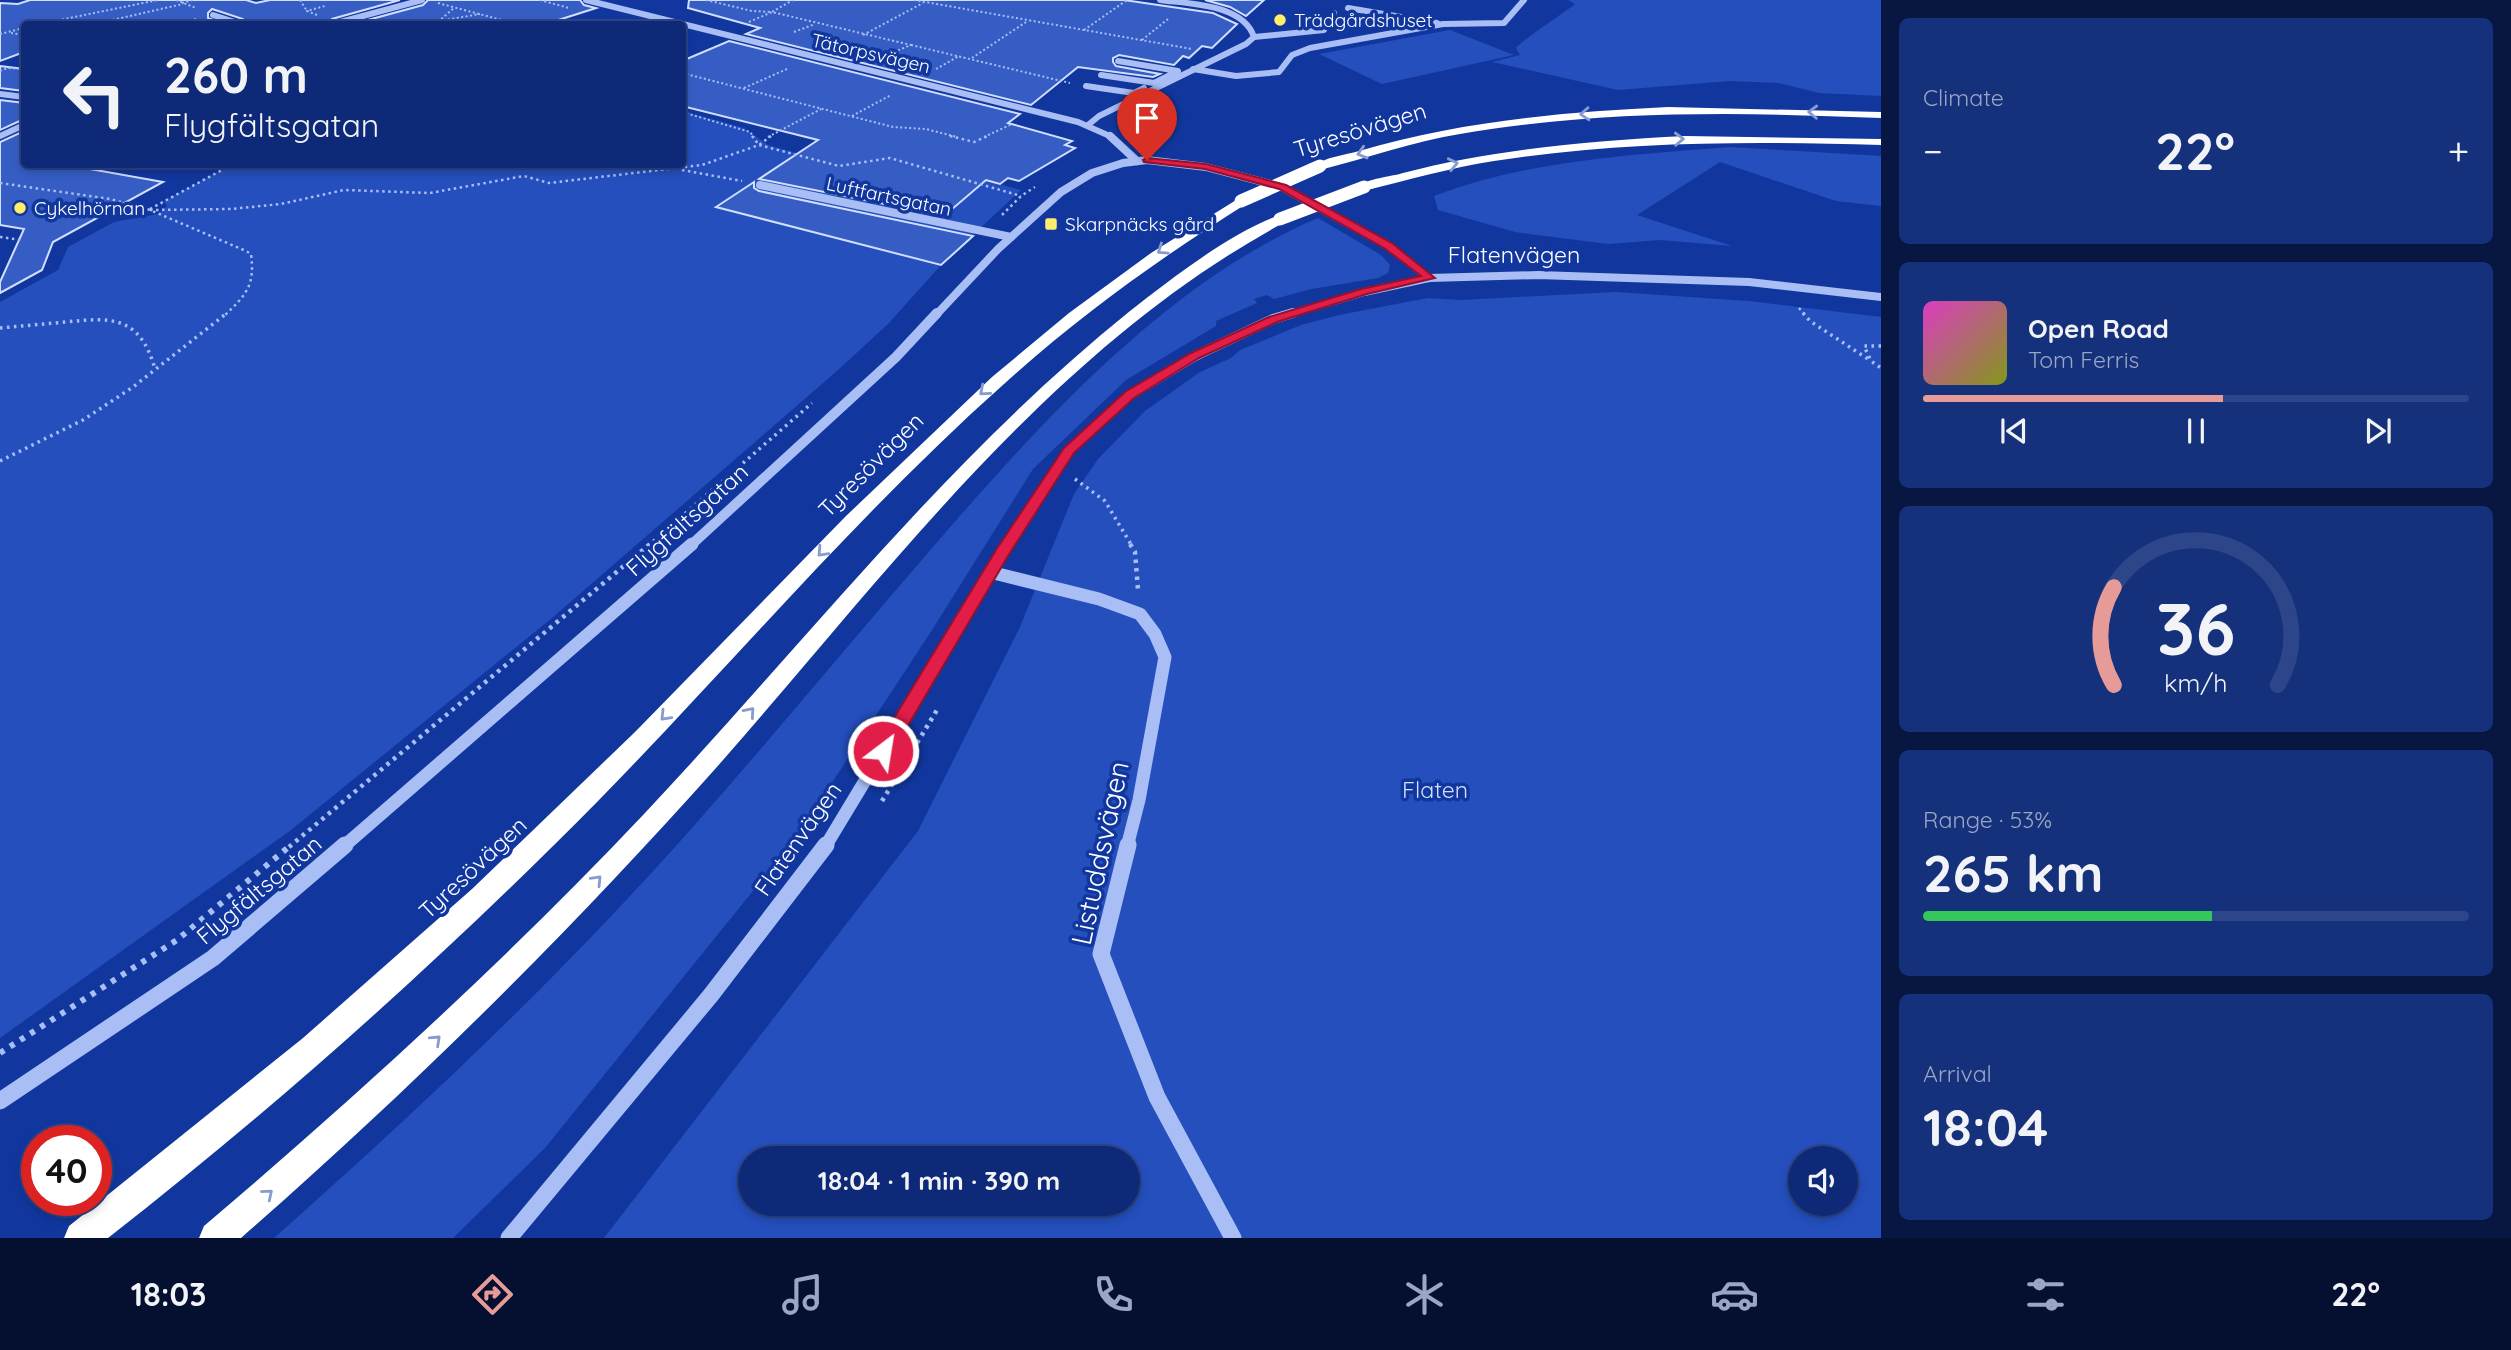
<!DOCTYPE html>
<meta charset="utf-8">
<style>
body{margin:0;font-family:Quicksand,sans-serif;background:#16317c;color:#f1f3f6;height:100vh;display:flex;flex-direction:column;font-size:26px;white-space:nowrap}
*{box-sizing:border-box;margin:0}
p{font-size:23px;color:#9aa6c6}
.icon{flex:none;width:38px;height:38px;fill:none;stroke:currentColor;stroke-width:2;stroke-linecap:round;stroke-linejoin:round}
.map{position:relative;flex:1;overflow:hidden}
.sheet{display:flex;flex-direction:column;gap:18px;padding:18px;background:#071741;width:630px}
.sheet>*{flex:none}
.top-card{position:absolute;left:21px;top:21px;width:665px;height:147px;border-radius:7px;box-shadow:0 4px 10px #0003,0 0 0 2px #2d4589;background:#0d2977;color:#f1f3f6;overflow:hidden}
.controls{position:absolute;left:1788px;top:1146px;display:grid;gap:14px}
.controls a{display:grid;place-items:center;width:70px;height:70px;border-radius:50%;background:#0d2977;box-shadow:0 4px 10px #0003,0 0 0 2px #2d4589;font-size:35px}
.speed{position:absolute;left:21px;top:1125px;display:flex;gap:14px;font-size:35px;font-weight:700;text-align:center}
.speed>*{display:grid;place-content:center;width:91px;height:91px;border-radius:50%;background:#0d2977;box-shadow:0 4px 10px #0003,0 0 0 2px #2d4589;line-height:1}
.speed .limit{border:10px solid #d22;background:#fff;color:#111}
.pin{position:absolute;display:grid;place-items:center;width:60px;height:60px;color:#fff;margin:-72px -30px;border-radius:50% 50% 50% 0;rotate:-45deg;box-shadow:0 0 7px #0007}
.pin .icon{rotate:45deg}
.me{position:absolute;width:77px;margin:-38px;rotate:31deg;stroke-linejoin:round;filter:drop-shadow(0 0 5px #0008)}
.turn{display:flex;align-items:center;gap:24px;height:147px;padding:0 28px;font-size:32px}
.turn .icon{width:91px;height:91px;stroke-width:2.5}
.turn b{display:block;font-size:49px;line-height:60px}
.big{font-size:52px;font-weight:700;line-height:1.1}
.sheet .widget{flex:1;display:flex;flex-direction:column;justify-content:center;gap:10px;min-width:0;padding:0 24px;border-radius:10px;background:#16317c}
.sheet .dial{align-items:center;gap:0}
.dial svg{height:182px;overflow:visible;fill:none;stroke:#2d4589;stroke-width:7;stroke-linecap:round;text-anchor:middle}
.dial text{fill:#f1f3f6;stroke:none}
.song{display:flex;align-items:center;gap:21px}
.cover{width:84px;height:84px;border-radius:10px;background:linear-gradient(135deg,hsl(310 70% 55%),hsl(70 70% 35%))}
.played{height:7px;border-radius:4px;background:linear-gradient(90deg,#e69b98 55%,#2d4589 55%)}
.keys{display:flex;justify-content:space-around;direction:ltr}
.heat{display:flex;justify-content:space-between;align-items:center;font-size:38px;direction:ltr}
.charge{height:10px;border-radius:5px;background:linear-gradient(90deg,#34c759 53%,#2d4589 0)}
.trip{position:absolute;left:738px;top:1146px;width:402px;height:70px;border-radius:35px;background:#0d2977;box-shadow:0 4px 10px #0003,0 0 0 2px #2d4589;font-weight:700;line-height:70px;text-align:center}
.tab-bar{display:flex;height:112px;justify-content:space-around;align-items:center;background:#051030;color:#9aa6c6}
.tab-bar .icon{width:49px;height:49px}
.tab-bar .on{color:#e69b98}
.tab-bar b{font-size:32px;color:#f1f3f6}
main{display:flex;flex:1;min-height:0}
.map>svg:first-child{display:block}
.green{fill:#244fbd;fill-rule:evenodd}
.building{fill:#355dc4;stroke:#d1defe;stroke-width:2}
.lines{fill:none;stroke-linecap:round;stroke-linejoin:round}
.path-far4{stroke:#a8bef5;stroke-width:2;stroke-dasharray:2 2.5;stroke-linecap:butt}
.path-far3{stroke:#a8bef5;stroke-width:2.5;stroke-dasharray:2.5 3.5;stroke-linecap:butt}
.path-far2{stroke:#a8bef5;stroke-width:3.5;stroke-dasharray:2.5 4.5;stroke-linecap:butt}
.path-far1{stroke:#a8bef5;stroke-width:4.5;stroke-dasharray:3.5 5;stroke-linecap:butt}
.path{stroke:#a8bef5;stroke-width:6;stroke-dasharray:5 7;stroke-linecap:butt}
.minor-far4{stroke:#a8bef5;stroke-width:6}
.minor-far3{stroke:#a8bef5;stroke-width:8}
.minor-far2{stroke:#a8bef5;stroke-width:10}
.minor-far1{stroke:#a8bef5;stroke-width:13}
.minor{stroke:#a8bef5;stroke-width:17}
.highway{fill:#fff;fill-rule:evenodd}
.highway-bridge{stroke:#fff;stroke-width:13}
.oneway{stroke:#889bcf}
.route{fill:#e11d48;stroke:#92132f;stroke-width:2}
.poi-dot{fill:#ffed6c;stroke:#11379f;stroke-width:2.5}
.labels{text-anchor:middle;stroke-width:7;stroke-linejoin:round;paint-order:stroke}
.far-poi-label{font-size:19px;fill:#fff;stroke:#11379f;text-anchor:start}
.far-street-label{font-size:19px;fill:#fff;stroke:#11379f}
.street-label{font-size:23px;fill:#fff;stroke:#11379f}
.park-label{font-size:23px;fill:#d1defe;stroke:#11379f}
.near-street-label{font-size:28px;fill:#fff;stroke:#11379f}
</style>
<main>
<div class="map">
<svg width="1881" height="1238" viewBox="0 0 1881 1238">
<rect width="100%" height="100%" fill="#11379f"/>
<g class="green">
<path d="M1568,0H1881V96L1819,93L1779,83L1730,81L1618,90L1492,62L1520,55L1516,48C1521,41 1564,13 1575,4Z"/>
<path d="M1450,30L1514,55L1382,84L1319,54Z"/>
<path d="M683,111L744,128L768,145L848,168L878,151L1021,190L941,265L888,324L838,370L552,618L291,830L0,1038V302L58,270L68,247L114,222L158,214L167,206L164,201L231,165L682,164Z"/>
<path d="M1731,147L1881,156V206L1836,201L1720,162L1637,215L1732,246L1660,240L1608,244L1515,232L1438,210L1434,196C1528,160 1631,155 1731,147Z"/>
<path d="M1318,218L1381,255L1390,265L1388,273L1378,278L1312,289L1274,299L1267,295L1254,299L1257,303L1216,321V326L1126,380L1033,469L932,630L795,839L545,1148L453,1238H274C423,1106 568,969 699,820C781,727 859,632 939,540C1044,419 1169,281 1318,218Z"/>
<path d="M1616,292L1749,301L1881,317V1238H604L918,831L1020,627L1074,494L1098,459L1145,411L1200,372L1231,358L1240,350L1301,325L1339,315L1428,298L1460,300ZM751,1158H1129V1204H751ZM1801,1158H1846V1204H1801Z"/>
</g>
<g class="building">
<path d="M30,0H246L256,3L270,0H400L332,19L327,24H247L243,19L212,9L208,13V18L224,24H24V52L0,61V3L18,4Z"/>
<path d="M428,0H580L584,5L596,8L546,24H353L423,5Z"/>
<path d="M689,0H1124L1213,13L1237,24L1212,48L1202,46L1189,58L1183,56L1174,65L1119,55L1113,58V62L1116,66L1160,74L1153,77L1078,67L1031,105L746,34L760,28L688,8Z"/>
<path d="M1205,0H1264L1246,16L1230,7Z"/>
<path d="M729,41L1020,114L1008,123L1072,141L1065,145L1075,148L1019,181L1008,178L1000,184L986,180L944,216L759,179L818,140L682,106V61Z"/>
<path d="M0,66L24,69V91L0,88Z"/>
<path d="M0,100L24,103V119L0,130Z"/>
<path d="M24,131V164H62L163,182L53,242L42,270L0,293V282L24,229L0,225V142Z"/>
<path d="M754,182V188L759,191L973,236L941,265L716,207Z"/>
</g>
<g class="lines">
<g class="path-far4">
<path d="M176,0L196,8"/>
<path d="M300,0L307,11"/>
<path d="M540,0L569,8"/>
<path d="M706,0L752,11L772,12L793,0"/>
<path d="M914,0L1192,49"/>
<path d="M182,3L193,0"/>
<path d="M438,3L509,22L506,24"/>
<path d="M317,15L307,11L325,6"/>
<path d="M439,21L480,14"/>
<path d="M509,22L527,20L544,24"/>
<path d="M749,22L772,12L911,45L887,55"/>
<path d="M40,24L158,0"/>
<path d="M95,24L183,4"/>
<path d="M172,24L196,19"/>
<path d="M429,24L439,21L454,8"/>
<path d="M1084,30L1127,0"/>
<path d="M794,32L815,24"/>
<path d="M11,33L24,35"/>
<path d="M0,34L24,28"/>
<path d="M863,35L923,3"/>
<path d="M1142,40L1168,19"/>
<path d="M911,45L1070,83"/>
<path d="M972,58L1026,22"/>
<path d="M936,69L959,56"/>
<path d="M0,71L8,68L24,69"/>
<path d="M682,73L893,127L926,129L957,137"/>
<path d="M744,88L787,69"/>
<path d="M682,112L750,132L754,137"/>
<path d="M852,116L891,95"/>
<path d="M1129,125L1148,137"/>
<path d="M768,137L821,109"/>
<path d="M984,137L1012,124"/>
</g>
<g class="path-far3">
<path d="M752,136L759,145L771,136"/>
<path d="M950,136L974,142L988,136"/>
<path d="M1146,136L1151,139"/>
<path d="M109,164L142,169L158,164"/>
<path d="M682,170L742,181"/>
<path d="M0,183L110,199L150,210L246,251L251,254C255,285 247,294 225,315"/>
<path d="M150,209L233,164"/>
<path d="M150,210L231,209L281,204L344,190L430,193L524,176L549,183L702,165L759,145L839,166L890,158L1021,196"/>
<path d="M1002,215L1021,196L1035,187"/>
<path d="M0,237L21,240"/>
<path d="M1799,308L1805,315"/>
</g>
<g class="path-far2">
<path d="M1803,313L1810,321L1871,361"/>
<path d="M0,328C22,326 44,324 66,322C112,317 140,316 155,369"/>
<path d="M1881,346H1864L1871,361L1881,368"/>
<path d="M0,461L83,420L133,387L227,313"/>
<path d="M1075,479L1105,501L1132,546"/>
<path d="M648,546L812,403"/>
</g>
<g class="path-far1">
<path d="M1130,544L1135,552L1138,590"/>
<path d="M882,801L937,710"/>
<path d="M289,847L650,544"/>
</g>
<path class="path" d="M0,1053L177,940L291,845"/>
<g class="minor-far4">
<path d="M586,0L1078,122L1112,137"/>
<path d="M1348,8L1437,23"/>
<path d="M213,15L241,24"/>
<path d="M333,24L422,0"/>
<path d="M1254,37L1324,30L1334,13"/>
<path d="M1193,69L1236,76L1279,72L1292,55L1310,48L1443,24L1504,23L1524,0"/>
<path d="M1101,75L1154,83L1178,71L1118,61"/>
<path d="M1086,86L1134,93L1144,88"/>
<path d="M0,94L24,97"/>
<path d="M1088,125L1099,116L1246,44L1254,37C1243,4 1190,4 1160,0"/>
<path d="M0,136L24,125"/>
</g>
<g class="minor-far3">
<path d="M1110,136L1137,161"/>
<path d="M760,185L1011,237"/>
<path d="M936,315L998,249L1061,192L1092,173L1123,163L1147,160L1206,167L1282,187L1388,246L1429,278"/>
<path d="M1287,315L1364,292L1429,278L1538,275L1749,282L1881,297"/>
</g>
<g class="minor-far2">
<path d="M690,546L896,357L937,313"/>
<path d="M1007,546L1069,451L1130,395L1195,356L1273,319L1293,313"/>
</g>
<g class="minor-far1">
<path d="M990,572L1099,599L1140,614L1155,634L1165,657L1139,800L1127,847"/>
<path d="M343,847L692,544"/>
<path d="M825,847L1008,544"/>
</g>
<g class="minor">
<path d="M1128,845L1101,954L1157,1097L1233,1238"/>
<path d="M0,1101L213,958L345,845"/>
<path d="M509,1238L711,995L826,845"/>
</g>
<g class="highway">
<path d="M1668,107L1881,112V118C1740,112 1599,110 1460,134C1412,142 1367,158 1320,170L1314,166C1325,157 1345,155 1359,151C1460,121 1564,112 1668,107Z"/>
<path d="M1685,136L1881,139V145C1751,141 1622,141 1494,161C1450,168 1407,180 1364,191L1358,187C1368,178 1390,177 1403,173C1496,149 1590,141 1685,136Z"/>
<path d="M1241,197L1246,198V204C1160,258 1079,316 1004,384C859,513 734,662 599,800C445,956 281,1103 108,1238H64L69,1226L303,1038L472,889L635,732L846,516L992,377L1069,313L1151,253Z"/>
<path d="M1280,215L1287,219L1285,222C1050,349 889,572 716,768C567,935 409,1091 241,1238H199L204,1226C357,1096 506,960 644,814C804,644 947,458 1130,311C1171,279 1231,232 1280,215Z"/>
</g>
<g class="highway-bridge">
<path d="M1241,201L1320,166"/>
<path d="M1280,219L1364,187"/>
</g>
</g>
<defs><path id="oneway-chevron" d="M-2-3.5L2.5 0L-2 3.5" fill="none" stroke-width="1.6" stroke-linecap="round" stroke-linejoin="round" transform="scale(1.75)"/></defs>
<g class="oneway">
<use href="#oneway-chevron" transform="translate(1813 112) rotate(-178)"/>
<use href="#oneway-chevron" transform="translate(1585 114) rotate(176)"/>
<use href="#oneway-chevron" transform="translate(1679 139) rotate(-2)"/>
<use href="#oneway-chevron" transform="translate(1362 153) rotate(164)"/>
<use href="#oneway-chevron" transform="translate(1453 164) rotate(-12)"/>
<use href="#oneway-chevron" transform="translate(1162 250) rotate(146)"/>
<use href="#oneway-chevron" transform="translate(984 391) rotate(140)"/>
<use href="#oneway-chevron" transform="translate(822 552) rotate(133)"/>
<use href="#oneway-chevron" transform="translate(750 712) rotate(-49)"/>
<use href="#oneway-chevron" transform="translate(665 716) rotate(134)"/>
<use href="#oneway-chevron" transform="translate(597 880) rotate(-46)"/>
<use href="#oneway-chevron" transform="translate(436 1040) rotate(-43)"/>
<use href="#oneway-chevron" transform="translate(268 1194) rotate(-40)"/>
</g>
<path class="route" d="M1147,158L1206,164L1286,185L1392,243L1435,278L1367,294L1277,322L1199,358L1134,398L1074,453L1008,556L890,756L883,758L877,756L874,751L877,746L996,550L1064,448L1125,392L1191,353L1269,317L1361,289L1421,276L1384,248L1279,189L1205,169L1144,162L1143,160Z"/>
<g class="poi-dot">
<circle cx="1280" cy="20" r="7"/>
<circle cx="20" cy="208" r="7"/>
<rect x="1044" y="217" width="14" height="14" rx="3.5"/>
</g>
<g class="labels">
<g class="far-poi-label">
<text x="1294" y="27">Trädgårdshuset</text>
<text x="34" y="215">Cykelhörnan</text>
<text x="1065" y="231">Skarpnäcks gård</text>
</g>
<g class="far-street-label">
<text transform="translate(871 53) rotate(13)" y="7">Tätorpsvägen</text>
<text transform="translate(889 196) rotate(12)" y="7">Luftfartsgatan</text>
</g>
<g class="street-label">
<text transform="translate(1360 130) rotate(-17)" y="8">Tyresövägen</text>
<text x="1514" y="263">Flatenvägen</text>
<text transform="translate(871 465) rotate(-45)" y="8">Tyresövägen</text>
<text transform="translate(687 520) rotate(-42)" y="8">Flygfältsgatan</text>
<text transform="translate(798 839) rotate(-55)" y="8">Flatenvägen</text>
<text transform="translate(473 868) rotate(-43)" y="8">Tyresövägen</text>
<text transform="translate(259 890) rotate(-40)" y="8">Flygfältsgatan</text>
</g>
<g class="park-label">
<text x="1435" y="798">Flaten</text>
</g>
<g class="near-street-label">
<text transform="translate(1100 853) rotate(-78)" y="10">Listuddsvägen</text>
</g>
</g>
</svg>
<div class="controls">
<a><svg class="icon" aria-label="sound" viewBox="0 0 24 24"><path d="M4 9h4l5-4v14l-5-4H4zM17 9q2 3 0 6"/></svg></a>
</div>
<div class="speed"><div class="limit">40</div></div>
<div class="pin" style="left:1147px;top:160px;background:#d93025"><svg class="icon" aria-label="arrive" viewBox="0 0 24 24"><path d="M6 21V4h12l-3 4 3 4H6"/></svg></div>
<svg class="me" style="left:883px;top:751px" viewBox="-20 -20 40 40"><circle r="17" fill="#e11d48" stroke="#fff" stroke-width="3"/><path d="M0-11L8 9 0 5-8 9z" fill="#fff"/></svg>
<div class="trip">18:04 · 1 min · 390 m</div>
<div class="top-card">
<div class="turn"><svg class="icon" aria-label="left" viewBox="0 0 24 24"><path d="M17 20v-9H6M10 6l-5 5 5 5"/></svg><div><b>260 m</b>Flygfältsgatan</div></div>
</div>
</div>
<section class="sheet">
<div class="widget"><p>Climate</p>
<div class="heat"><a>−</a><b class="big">22°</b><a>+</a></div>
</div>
<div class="widget">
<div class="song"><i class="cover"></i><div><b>Open Road</b><p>Tom Ferris</p></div></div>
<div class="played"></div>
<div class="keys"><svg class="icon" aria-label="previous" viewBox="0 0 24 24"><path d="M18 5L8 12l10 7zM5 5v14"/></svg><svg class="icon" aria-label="pause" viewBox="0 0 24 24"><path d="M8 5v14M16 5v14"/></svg><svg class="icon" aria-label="next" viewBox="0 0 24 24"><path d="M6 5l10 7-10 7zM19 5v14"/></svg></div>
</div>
<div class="widget dial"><svg viewBox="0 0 100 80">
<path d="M14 69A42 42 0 1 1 86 69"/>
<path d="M14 69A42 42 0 0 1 14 26" stroke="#e69b98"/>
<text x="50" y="56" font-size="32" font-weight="700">36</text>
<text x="50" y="72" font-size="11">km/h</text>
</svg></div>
<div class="widget"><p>Range · 53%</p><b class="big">265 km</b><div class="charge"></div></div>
<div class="widget"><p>Arrival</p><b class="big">18:04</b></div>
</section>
</main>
<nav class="tab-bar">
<b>18:03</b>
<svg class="icon on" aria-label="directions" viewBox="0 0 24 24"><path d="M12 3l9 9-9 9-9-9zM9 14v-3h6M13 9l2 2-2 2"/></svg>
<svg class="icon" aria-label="music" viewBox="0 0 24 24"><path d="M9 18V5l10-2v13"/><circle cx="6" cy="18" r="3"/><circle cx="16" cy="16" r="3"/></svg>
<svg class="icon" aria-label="phone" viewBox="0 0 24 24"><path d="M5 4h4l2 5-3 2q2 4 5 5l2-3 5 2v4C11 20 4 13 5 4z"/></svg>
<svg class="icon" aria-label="climate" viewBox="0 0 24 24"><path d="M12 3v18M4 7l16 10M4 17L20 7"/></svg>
<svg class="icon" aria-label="car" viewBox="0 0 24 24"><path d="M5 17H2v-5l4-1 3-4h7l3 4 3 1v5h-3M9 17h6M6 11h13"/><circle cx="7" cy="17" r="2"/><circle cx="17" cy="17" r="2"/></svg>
<svg class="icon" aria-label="filters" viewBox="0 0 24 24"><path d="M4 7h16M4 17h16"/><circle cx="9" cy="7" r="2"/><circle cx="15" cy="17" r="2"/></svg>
<b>22°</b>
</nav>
